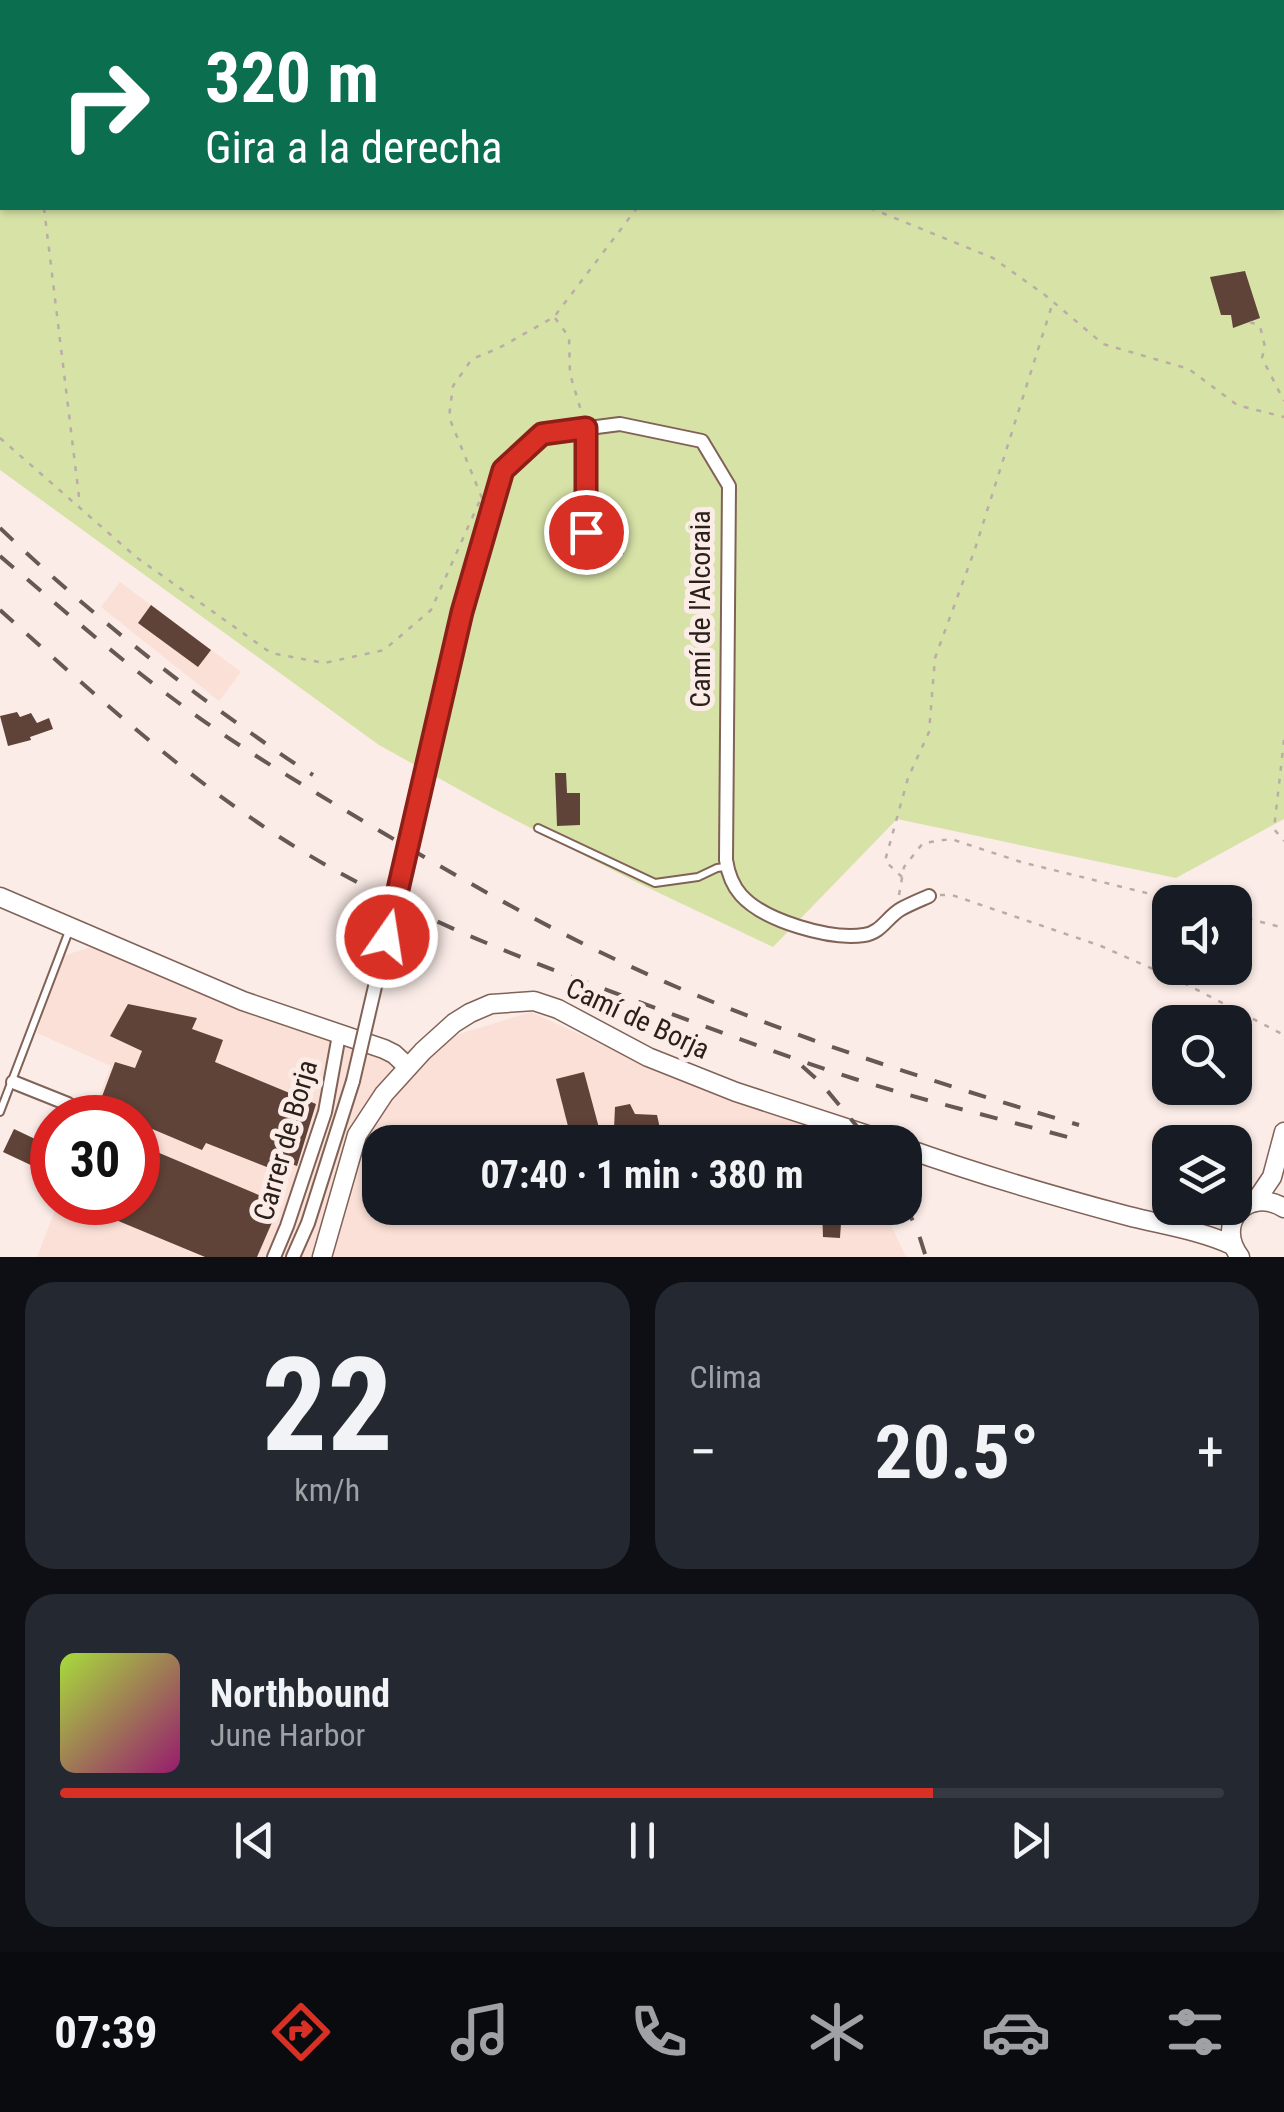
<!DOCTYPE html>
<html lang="es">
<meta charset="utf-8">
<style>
body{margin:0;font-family:"Roboto Condensed",sans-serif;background:#242831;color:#f1f3f6;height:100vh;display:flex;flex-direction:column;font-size:38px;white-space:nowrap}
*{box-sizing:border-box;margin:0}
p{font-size:32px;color:#9ea1a6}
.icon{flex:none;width:55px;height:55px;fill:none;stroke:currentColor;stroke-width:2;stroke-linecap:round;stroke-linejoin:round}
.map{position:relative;height:1257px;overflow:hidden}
.drawer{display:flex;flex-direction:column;gap:25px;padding:25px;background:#0d0f14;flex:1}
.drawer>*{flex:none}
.top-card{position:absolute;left:0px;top:0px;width:1285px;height:210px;box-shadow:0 2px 8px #0004;background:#0b6e4f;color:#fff;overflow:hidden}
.tools{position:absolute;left:1152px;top:885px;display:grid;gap:20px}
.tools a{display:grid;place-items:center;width:100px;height:100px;border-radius:20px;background:#171b24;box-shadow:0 2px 8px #0004;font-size:50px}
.speed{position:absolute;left:30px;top:1095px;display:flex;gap:20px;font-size:50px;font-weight:700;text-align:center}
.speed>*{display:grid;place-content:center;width:130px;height:130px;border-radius:50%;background:#171b24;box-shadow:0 2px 8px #0004;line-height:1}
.speed .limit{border:15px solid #d22;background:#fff;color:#111}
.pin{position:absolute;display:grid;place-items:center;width:85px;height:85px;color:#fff;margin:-42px;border:5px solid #fff;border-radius:50%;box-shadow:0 2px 10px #0007}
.me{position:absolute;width:110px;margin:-55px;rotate:13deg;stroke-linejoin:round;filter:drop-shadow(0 0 8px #0008)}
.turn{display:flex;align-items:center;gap:35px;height:210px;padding:0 40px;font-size:45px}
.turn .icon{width:130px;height:130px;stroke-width:2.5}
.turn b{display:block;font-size:70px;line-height:85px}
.big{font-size:75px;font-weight:700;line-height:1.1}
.drawer .card{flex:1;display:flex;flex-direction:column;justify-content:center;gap:15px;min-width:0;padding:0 35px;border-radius:30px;background:#242831}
.drawer .dial{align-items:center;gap:0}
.dial b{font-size:130px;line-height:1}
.song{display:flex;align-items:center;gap:30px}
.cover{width:120px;height:120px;border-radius:15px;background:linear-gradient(135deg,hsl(80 70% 55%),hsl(320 70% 35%))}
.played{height:10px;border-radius:5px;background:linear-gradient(90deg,#d93025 75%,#363941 75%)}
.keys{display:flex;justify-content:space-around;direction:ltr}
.heat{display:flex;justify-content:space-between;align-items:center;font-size:55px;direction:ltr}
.drawer .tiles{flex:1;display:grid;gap:25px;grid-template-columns:1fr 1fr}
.card:last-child{grid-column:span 2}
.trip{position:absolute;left:362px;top:1125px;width:560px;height:100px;border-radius:30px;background:#171b24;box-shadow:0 2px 8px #0004;font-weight:700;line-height:100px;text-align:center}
.menu{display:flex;height:160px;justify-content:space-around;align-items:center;background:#090b0e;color:#9ea1a6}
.menu .icon{width:70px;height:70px}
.menu .current{color:#d93025}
.menu b{font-size:45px;color:#f1f3f6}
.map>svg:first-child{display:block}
.built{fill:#fbe0d7}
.green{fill:#d7e2a7;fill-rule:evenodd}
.building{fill:#5f4238}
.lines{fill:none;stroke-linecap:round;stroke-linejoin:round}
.lane-casing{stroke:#816257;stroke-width:10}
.street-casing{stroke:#816257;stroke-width:16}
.secondary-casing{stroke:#816257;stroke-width:21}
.path{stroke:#baaca7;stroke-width:2.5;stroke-dasharray:5 8;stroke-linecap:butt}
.lane{stroke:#fff;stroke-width:6}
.street{stroke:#fff;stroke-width:12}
.secondary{stroke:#fff;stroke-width:18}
.rail{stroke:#665954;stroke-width:4;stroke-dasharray:18 18;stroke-linecap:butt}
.street-bridge-casing{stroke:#816257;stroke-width:16;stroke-linecap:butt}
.street-bridge{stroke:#fff;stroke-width:12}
.route-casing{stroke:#8d1f18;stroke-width:25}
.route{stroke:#d93025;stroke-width:18}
.labels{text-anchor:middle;stroke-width:10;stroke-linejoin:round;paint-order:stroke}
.street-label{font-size:28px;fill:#2b1f1a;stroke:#fbece7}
</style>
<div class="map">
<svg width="1284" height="1257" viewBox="0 0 1284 1257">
<rect width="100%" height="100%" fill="#fbece7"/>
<g class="built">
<path d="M120,582L241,672L219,701L101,607Z"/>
<path d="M91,947L140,958L394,1054L531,1012L612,1049L771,1113L849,1140L851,1142H380V1208H883L906,1257H37L58,1203L138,1202V1118L91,1117L111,1066L37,1033L59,957Z"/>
</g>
<path class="green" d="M0,0H1284V819L1176,878L897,819L773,947L636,882L496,810L379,745L0,470ZM2,2H1282V208H2Z"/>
<g class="building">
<path d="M1245,271L1260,318L1233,328L1231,315H1221L1210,277Z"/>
<rect x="594" y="517" width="30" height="37"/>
<path d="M151,605L211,650L198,667L138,623Z"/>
<path d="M17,712L20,717L31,713L37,723L49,718L53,729L30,737L31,740L8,746L0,716Z"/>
<path d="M555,773H566L567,793H580V825L557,826Z"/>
<path d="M128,1004L197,1018L192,1029L223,1040L215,1062L316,1104L297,1166L283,1161L277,1171L206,1143L202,1150L138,1123V1118H124L98,1107L115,1062L135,1068L142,1051L110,1036Z"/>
<path d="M584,1072L602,1139L592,1142H572L556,1079Z"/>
<path d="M630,1104L635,1114L657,1115L661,1133L614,1129L615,1107Z"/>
<path d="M14,1129L52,1147V1175L3,1152Z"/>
<path d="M771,1131L795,1134V1131L833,1137V1142H770Z"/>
<path d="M138,1144L280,1204L257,1257H205L75,1203L138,1202Z"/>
<path d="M822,1208H842L840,1238L823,1237Z"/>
</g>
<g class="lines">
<g class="lane-casing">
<g id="lane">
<path d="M0,124L2,126"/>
<path d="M586,429L587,567"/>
<path d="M538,828L655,883L698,877L717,868L725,867"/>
<path d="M0,1112L69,931"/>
</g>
</g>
<g class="street-casing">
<g id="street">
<path d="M462,613L503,470L542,434L620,424L702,441L729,486L726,860C728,873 732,885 741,895C764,921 830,940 864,935C881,933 887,917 901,909C910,904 920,900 929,896"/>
<path d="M13,1082L68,1104"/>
<path d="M274,1257L287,1226L325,1112L339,1035"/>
<path d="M293,1257L308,1223L353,1081"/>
</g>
</g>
<g class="secondary-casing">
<g id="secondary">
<path d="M0,897L243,1001L384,1049L394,1054L408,1067"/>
<path d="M905,1148C978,1174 1053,1196 1128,1216C1163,1225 1199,1230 1232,1245"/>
<path d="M1255,1202L1272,1177L1284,1132"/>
<path d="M322,1257L357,1135L384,1094L423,1051L454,1023L470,1013L491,1004L534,1001L558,1009L648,1057L736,1092L889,1142"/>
<path d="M1240,1257C1214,1223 1248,1186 1284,1208"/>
</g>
</g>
<g class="path">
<path d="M366,0L368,2"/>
<path d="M1177,0L1179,2"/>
<path d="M738,2V0"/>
<path d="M789,2L791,0"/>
<path d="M0,8L2,9"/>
<path d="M1282,77H1284"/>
<path d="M44,208L80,505"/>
<path d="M870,208L993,258L1045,295L1103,344L1189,369L1237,405L1284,417"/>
<path d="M555,318L569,337L570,374L582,414"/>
<path d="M1250,322L1260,326L1265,347L1262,358L1284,401"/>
<path d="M0,438L136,557L271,653L324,663L384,650L431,610L481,498"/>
<path d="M482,498L449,417L453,386L472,359L499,348L554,317L637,208"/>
<path d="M1284,740L1274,829L1284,841"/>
<path d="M902,877L885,861L908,778L929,732L935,658L975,549L1053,302"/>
<path d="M899,895L904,867L923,843L951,839L1021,862L1183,902"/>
<path d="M940,895H952L1101,946L1178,980L1284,1035"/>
<path d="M1235,915L1284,928"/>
</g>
<use href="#lane" class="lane"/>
<use href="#street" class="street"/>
<use href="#secondary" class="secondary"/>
<g class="rail">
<path d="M0,528C74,599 153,664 237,723C262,741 287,759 313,775"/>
<path d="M0,556C61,608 122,662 187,709C250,755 318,794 385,834C480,890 577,945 679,988C809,1043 943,1085 1079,1125"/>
<path d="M0,610C92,692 184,777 289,843C396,910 516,957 634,1000C707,1027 781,1055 855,1079C928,1102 1002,1119 1075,1139"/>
<path d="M802,1066L820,1082L870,1142"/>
<path d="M905,1204L918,1232L926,1257"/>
</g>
<g class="street-bridge-casing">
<path id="street-bridge" d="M353,1081L462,613"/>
</g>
<use href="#street-bridge" class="street-bridge"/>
</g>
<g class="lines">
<g class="route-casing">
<path id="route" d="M387,937L462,612L503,470L542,434L586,428V532"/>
</g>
<use href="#route" class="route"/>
</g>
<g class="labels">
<g class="street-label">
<text transform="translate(700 609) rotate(-90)" y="10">Camí de l'Alcoraia</text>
<text transform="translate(638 1018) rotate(25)" y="10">Camí de Borja</text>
<text transform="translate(285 1140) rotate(-74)" y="10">Carrer de Borja</text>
</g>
</g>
</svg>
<div class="tools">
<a><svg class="icon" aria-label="sound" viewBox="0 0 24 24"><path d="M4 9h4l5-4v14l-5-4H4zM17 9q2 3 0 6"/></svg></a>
<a><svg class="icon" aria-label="search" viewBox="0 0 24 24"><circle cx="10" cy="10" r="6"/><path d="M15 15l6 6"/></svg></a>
<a><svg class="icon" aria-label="layers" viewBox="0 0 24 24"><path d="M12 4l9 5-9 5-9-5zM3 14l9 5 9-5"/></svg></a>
</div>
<div class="speed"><div class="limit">30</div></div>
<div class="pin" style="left:586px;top:532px;background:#d93025"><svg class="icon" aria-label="arrive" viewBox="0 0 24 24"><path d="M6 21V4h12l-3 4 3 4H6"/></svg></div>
<svg class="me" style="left:387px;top:937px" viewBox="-20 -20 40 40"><circle r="17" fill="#d93025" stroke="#fff" stroke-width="3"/><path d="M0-11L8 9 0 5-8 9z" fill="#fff"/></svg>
<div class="trip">07:40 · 1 min · 380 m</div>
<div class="top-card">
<div class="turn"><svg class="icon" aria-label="right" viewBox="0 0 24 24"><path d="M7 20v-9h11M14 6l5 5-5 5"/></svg><div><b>320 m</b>Gira a la derecha</div></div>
</div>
</div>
<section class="drawer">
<div class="tiles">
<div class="card dial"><b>22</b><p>km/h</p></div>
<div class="card"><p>Clima</p>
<div class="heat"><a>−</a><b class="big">20.5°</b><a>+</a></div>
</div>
<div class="card">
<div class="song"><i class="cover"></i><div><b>Northbound</b><p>June Harbor</p></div></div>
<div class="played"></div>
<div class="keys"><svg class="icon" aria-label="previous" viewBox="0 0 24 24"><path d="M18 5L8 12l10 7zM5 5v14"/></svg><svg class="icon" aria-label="pause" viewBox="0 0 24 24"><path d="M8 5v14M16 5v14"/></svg><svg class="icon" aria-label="next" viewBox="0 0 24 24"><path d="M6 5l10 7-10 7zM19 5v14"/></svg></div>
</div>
</div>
</section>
<nav class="menu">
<b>07:39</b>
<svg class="icon current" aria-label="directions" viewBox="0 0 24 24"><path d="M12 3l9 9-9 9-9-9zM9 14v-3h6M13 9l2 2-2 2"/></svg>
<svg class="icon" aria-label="music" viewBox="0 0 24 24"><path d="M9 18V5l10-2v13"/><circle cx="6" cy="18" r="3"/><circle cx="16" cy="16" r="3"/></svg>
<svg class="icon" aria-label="phone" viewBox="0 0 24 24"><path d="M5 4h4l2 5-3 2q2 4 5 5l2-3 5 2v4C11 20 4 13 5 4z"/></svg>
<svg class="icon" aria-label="climate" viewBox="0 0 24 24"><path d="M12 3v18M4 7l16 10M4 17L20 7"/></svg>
<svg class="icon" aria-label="car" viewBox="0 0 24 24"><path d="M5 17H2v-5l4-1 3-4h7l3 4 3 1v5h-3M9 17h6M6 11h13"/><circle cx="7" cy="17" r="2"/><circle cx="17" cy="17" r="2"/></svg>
<svg class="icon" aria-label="filters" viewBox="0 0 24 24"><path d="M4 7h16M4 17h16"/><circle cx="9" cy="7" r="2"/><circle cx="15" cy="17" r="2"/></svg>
</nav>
